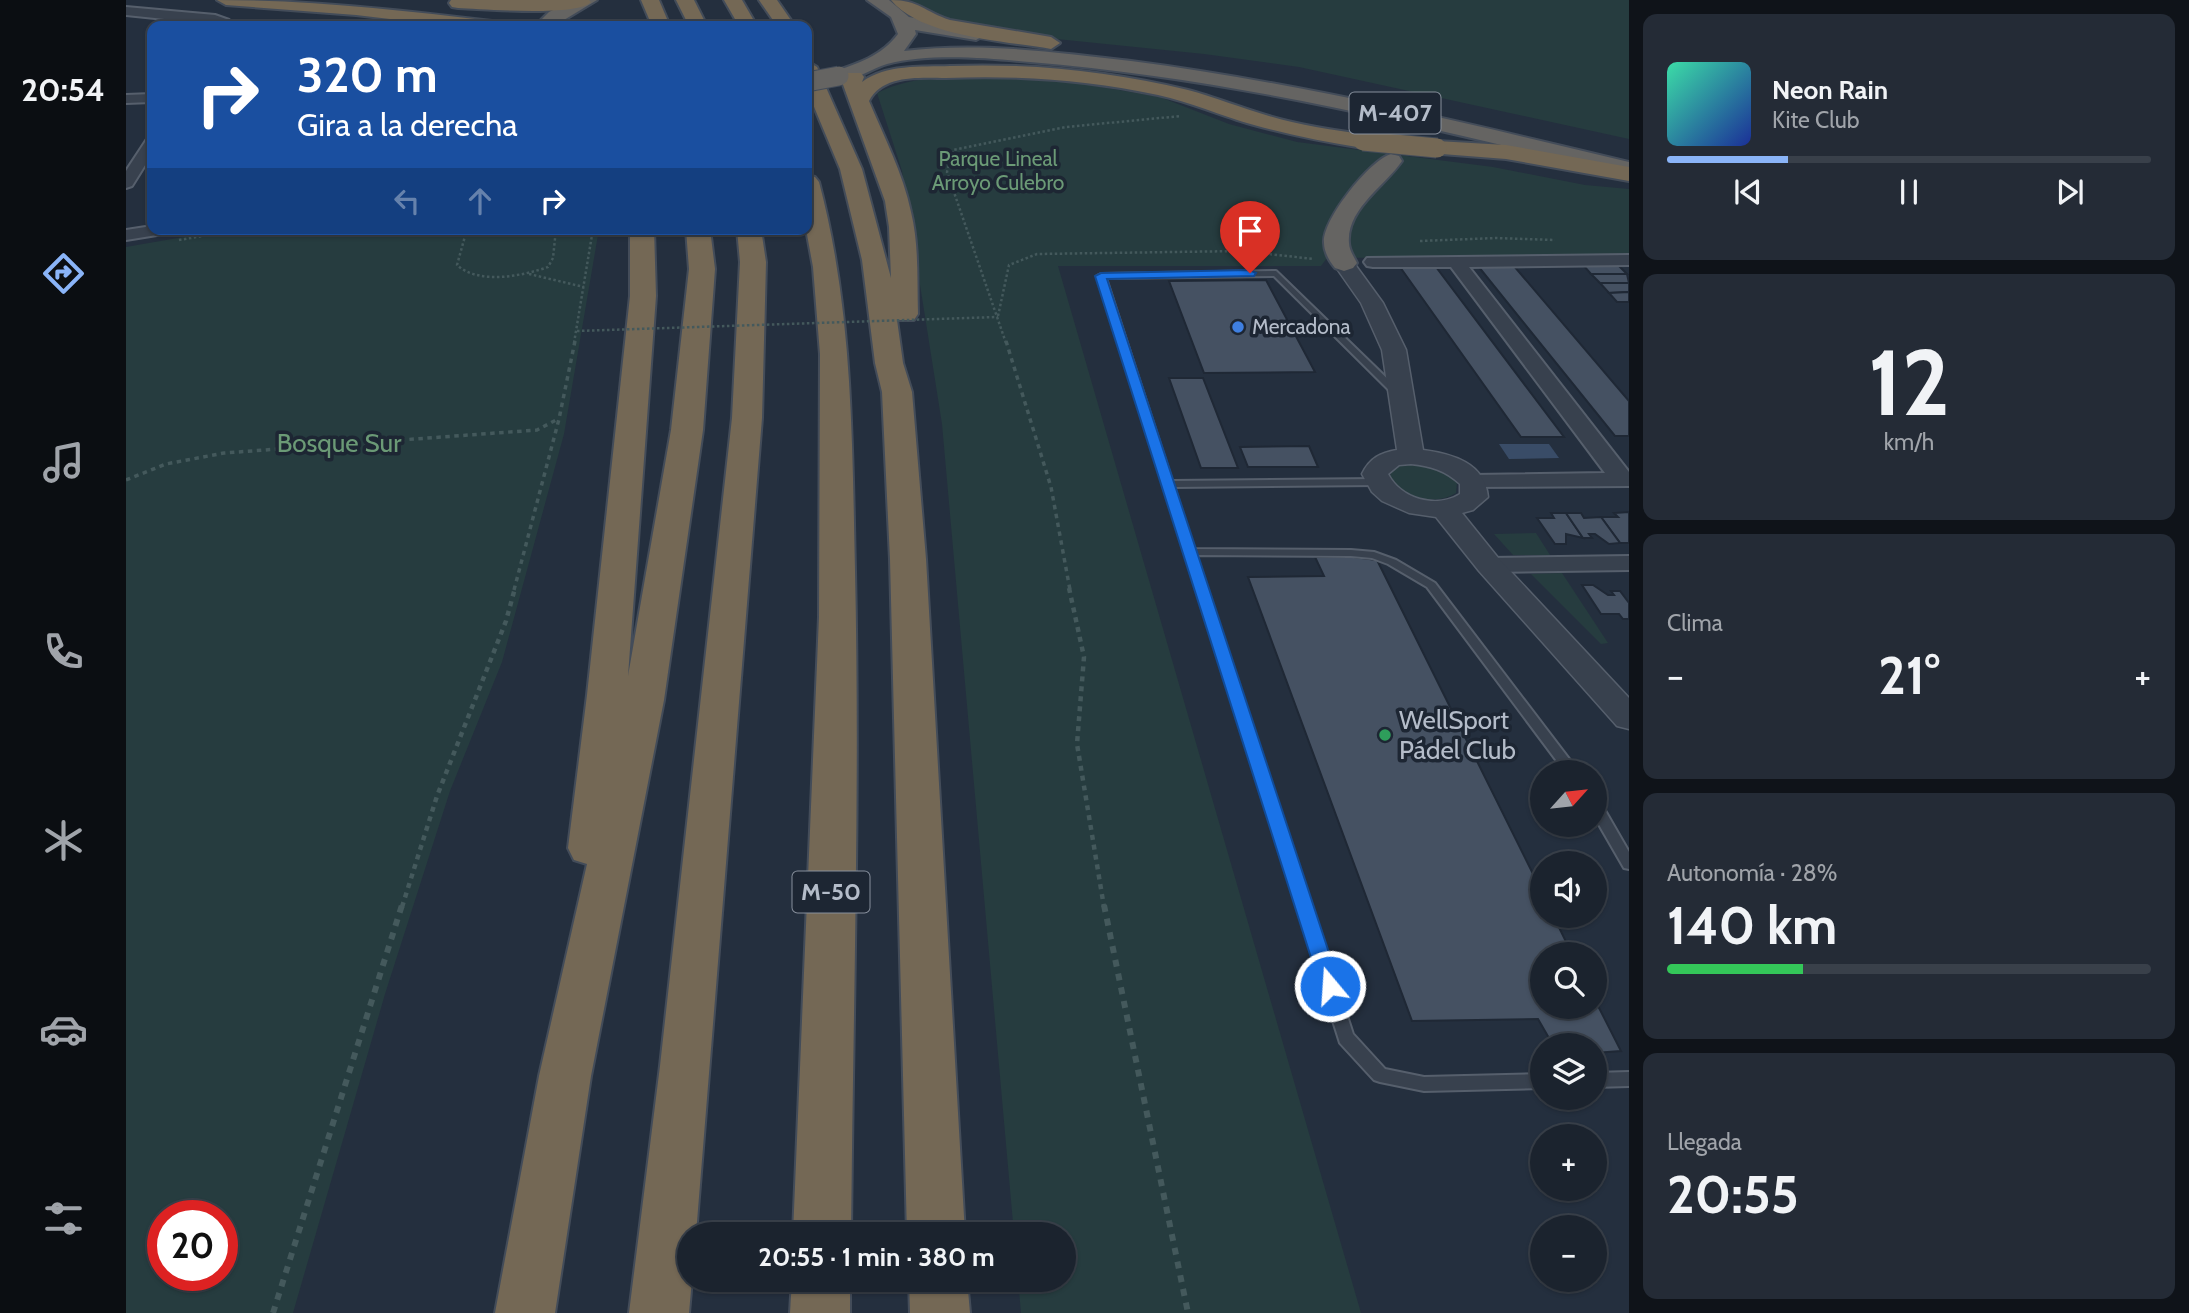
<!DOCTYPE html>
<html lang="es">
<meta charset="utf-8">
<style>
body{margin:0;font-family:Cabin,sans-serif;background:#242b36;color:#f1f3f6;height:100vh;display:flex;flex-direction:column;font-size:26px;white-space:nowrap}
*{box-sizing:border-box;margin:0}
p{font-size:23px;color:#a0a4aa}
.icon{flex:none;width:38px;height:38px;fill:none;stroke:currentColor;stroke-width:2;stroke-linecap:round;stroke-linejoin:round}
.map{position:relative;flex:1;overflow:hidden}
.sheet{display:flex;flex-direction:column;gap:14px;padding:14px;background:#0f1319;width:560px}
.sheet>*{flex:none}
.hud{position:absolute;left:21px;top:21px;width:665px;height:214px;border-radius:14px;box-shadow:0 2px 5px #0004,0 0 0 2px #39404a;background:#1a4fa0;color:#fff;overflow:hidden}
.needle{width:46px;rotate:63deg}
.buttons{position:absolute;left:1404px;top:760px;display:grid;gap:14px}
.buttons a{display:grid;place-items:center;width:77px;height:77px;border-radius:50%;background:#1b232e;box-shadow:0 2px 5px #0004,0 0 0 2px #39404a;font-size:35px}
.speed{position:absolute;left:21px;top:1200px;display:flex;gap:14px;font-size:35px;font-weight:700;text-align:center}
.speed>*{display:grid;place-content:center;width:91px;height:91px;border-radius:50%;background:#1b232e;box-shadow:0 2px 5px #0004,0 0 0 2px #39404a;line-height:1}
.speed .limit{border:10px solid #d22;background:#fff;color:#111}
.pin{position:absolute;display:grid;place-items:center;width:60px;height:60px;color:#fff;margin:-72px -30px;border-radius:50% 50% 50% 0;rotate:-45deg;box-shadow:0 0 7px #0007}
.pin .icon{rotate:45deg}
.me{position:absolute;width:77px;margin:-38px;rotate:342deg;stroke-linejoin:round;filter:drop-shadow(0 0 5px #0008)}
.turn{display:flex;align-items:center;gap:24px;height:147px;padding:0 35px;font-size:32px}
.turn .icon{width:91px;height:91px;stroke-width:2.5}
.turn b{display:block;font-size:49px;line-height:60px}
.lanes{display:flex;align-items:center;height:66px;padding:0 35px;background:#0003;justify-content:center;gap:35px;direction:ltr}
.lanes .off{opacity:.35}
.big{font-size:52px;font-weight:700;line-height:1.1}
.sheet .card{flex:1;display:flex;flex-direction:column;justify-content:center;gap:10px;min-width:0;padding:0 24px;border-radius:14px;background:#242b36}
.sheet .dial{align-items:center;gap:0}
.dial b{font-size:91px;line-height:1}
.song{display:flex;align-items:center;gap:21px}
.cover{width:84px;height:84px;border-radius:10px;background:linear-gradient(135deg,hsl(160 70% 55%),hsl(230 70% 35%))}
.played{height:7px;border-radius:4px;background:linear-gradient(90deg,#8ab4f8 25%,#39404a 25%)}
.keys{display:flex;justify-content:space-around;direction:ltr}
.heat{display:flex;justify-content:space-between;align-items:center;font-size:38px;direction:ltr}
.charge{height:10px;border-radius:5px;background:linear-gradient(90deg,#34c759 28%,#39404a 0)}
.trip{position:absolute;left:551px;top:1222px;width:399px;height:70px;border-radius:35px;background:#1b232e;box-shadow:0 2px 5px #0004,0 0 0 2px #39404a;font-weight:700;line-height:70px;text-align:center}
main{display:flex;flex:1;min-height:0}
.dock{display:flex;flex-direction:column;width:126px;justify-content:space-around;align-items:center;background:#0b0e12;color:#a0a4aa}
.dock .icon{width:49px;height:49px}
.dock .current{color:#8ab4f8}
.dock b{font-size:32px;color:#f1f3f6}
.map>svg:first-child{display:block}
.green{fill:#263c3f;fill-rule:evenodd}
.water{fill:#394c67}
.building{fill:#455162;stroke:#1f2835;stroke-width:2}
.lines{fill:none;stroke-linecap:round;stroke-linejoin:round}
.service-casing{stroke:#565f6c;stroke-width:4}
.minor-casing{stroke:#565f6c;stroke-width:4}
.tertiary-casing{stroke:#565f6c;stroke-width:3}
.trunk-casing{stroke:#434c59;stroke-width:4}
.motorway-casing{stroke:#434c59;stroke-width:4}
.path-far3{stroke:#44595c;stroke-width:2.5;stroke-dasharray:2.5 2.5;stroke-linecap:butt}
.path-far2{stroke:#44595c;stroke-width:3.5;stroke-dasharray:4.5 4.5;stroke-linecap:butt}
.path-far1{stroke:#44595c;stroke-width:4.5;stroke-dasharray:5 5;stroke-linecap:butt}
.path{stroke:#44595c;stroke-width:6;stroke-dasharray:7 7;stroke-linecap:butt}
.service{fill:#38414e;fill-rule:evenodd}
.minor{fill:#38414e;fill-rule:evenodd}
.tertiary{fill:#38414e;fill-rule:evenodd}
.trunk{fill:#656462;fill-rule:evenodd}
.motorway{fill:#746855;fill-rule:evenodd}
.trunk-bridge-casing{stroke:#434c59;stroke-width:21;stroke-linecap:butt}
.motorway-bridge-casing{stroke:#434c59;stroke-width:21;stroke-linecap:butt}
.path-bridge{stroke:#44595c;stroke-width:2.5;stroke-dasharray:2.5 2.5;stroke-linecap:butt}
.trunk-bridge{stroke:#656462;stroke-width:19}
.motorway-bridge{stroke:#746855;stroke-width:19}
.route{fill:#1a73e8;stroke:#114b97;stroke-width:2}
.shop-dot{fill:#3f7fe0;stroke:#1d2633;stroke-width:2.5}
.leisure-dot{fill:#2e9e5b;stroke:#1d2633;stroke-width:2.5}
.labels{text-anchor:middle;stroke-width:7;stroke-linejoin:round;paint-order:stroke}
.far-park-label{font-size:21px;fill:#6b9a76;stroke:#1d2633}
.far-poi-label{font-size:21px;fill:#b4bcc9;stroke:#1d2633;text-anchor:start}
.shield{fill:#1d2633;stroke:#878f9c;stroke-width:2}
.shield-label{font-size:24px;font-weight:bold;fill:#b4bcc9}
.park-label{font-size:26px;fill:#6b9a76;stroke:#1d2633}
.poi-label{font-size:26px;fill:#b4bcc9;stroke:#1d2633;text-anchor:start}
</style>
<main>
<nav class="dock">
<b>20:54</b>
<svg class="icon current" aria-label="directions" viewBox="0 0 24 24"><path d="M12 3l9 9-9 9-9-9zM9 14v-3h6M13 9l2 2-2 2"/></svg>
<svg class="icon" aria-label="music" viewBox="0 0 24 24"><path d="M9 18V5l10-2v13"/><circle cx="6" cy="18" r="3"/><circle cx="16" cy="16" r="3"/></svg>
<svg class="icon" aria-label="phone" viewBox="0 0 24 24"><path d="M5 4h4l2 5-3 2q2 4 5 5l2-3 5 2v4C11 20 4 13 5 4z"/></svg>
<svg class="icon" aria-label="climate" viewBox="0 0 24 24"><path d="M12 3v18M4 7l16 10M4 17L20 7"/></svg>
<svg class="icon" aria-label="car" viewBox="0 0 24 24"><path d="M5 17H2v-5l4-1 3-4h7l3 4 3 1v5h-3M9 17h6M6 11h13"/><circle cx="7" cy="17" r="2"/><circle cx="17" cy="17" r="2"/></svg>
<svg class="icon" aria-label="filters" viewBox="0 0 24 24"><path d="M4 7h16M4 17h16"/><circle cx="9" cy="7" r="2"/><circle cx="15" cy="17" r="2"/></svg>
</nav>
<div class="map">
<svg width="1503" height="1313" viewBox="0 0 1503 1313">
<rect width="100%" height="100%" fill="#242f3e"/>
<g class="green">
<path d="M784,0H1503V139L1173,67L1078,54L901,36L813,18Z"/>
<path d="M874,76L934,80L1034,97L1103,124L1171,142L1367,167L1459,185L1503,189V256L1201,258L1195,266H932L1235,1313H895L892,1279H938V1234H888L816,424L776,171L751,93C789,74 833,77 874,76Z"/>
<path d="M103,229H473L438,434L376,662L324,791L259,994L167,1313H0V247ZM96,1216V1276H37V1216Z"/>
<path d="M1296,463L1326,476L1331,482L1330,493C1307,507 1279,497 1263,478L1267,467L1275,464Z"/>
<path d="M1410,533L1424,555H1387L1368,534Z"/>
<path d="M1436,573L1482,643L1475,644L1405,574Z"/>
</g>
<path class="water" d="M1373,444H1423L1433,458L1383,459Z"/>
<g class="building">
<path d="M1457,265H1492L1501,274H1465Z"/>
<path d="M1352,266H1388L1503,401V436H1489Z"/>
<path d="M1274,267H1310L1438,437H1395Z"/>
<path d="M1465,274H1501L1503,283H1474Z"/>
<path d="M1140,280L1189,372L1078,373L1043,281Z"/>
<path d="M1474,283H1503V292L1483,293Z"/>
<path d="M1503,292V302H1491L1483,293Z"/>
<path d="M1043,378H1077L1112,468H1075Z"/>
<path d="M1183,446L1192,467H1122L1114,447Z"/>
<path d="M1503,512V543H1494L1475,517H1492L1488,513Z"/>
<path d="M1425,513H1440L1457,538L1440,534V544H1429L1411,518H1428Z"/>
<path d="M1440,513H1455L1458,518L1475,517L1494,543L1483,544L1469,534H1463L1466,538H1457Z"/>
<path d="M1189,557H1228L1251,560L1416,892V915H1427L1446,954H1416V1006H1468V998L1495,1051L1468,1053V1045H1427L1412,1019L1286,1021L1122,577L1198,576Z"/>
<path d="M1456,585H1467L1482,595H1488L1485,591H1494L1503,603V619H1497L1493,614H1475Z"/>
</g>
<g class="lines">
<g class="service-casing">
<g id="service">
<path d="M1150,271L1275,392V396H1269L1148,276L980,278L1046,481L1251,479L1256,482L1251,485L1048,487L1068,549L1225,550L1248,552L1270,560L1309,583L1453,772H1439L1301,587L1262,564L1246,558L1225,556L1070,555L1227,1034L1259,1069L1298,1077L1416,1074V1088L1298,1091L1254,1082L1248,1080L1214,1043L971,276L975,274Z"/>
<path d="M1468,799L1473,800L1503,852V869L1498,868L1468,816Z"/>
<path d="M1503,1072V1086L1468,1087V1073Z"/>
</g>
</g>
<g class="minor-casing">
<g id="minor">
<path d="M0,7L89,15L103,20L106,26L0,15Z"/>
<path d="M26,94V102L0,103V95Z"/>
<path d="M26,138V154L6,186L0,188V171L21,139Z"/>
<path d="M26,226V229H45L37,234L0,240V230Z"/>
<path d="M1503,255V265L1343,267L1503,472V486L1339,487L1336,482L1339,477L1347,475L1479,473L1325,267H1247L1241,266L1238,262L1241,258Z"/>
<path d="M1503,556V570L1363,572L1354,570L1351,565L1354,560L1363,558Z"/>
</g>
</g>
<g class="tertiary-casing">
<path id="tertiary" d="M1218,257L1225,259L1257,303L1280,350L1297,450C1327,454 1359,463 1362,497L1347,510L1336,513L1373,559L1503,698V729L1491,726L1353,571L1310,517L1283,513L1256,501L1246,492L1236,474C1244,458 1254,453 1271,450L1256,350L1235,303L1207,263L1211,259ZM1285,464C1304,466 1319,470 1334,484V494C1310,509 1275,499 1262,474L1273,465Z"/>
</g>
<g class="trunk-casing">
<g id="trunk">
<path d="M448,0H471L428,26H409L423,12Z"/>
<path d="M741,0H763L783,17L850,30L859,35L850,40L789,30L790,34L778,51C853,42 930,52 1005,61C1174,83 1337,122 1503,162V176C1303,127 1110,79 904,62C861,58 803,53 761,64C743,69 725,85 706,80L703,76L706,72C731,64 756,56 772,34L765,17Z"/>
<path d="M1265,154L1273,156L1276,161C1260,185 1220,209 1223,243C1223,250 1228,257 1231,263L1227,268L1218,271L1209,268C1204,262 1198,252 1198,243C1196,220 1244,160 1265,154Z"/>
</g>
</g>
<g class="motorway-casing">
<g id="motorway">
<path d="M91,0C184,0 274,10 366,21L375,26H323L230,15L100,5Z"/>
<path d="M325,0H463L465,2C451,17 356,9 332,8L326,7L323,3Z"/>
<path d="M515,0H533L544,26H526Z"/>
<path d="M550,0H568L581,26H563Z"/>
<path d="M598,0H616L631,26H613Z"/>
<path d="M633,0H651L669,26H651Z"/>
<path d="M765,0C793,0 799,12 824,20L925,37L934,43L925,49C880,41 795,37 765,0Z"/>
<path d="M681,61L691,67L736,169L765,278L763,227L759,201L715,79L721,73H735L738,77L736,82C760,64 795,67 824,66C904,63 983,71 1062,90C1089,97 1115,108 1143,116C1174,125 1205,130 1237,134L1245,136L1248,141L1245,146L1237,148C1200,142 1164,135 1128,125C1095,116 1065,102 1032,95C962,80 891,75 820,78C795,78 757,74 743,101C758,137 777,173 785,212C793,245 791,280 792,314L788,320H771L777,363L786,392L800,559L839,1234H781L764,559L756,392L749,363L736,260L714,169L681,90Z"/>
<path d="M1311,141L1380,145L1503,167V181L1380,159L1303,153L1300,148L1303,143Z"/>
<path d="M681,175L689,177L693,182C727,310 726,440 729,571C734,792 727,1013 725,1234H667L693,617L694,354L687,267L680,229Z"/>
<path d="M504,229H528L530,296L502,676L545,430L563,269L560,229H584L589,269L577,430L538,700L465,1076L429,1313H369L413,1076L461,864L448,860L442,848L461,695L504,296Z"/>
<path d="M611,229H635L640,262L636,418L570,1234H564V1279H566L563,1313H503L534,1066L606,418L614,262Z"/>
<path d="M666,1279H724V1313H664Z"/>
<path d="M783,1279H841L844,1313H784Z"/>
</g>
</g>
<g class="path-far3">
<path d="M341,229L331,265C353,285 396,276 422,267L427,258L430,229"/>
<path d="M53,240L118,229"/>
<path d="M1294,241L1370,238L1429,240"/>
<path d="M403,274L458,287"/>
<path d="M872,316L883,265L911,254L1115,251L1188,259"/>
<path d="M448,343L467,229"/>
<path d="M880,343L821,172L827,150L940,127L1055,116"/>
</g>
<g class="path-far2">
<path d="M880,341L925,487L944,590"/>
<path d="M0,480L40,464L98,453L411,430L432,419"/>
<path d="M388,590L433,419L449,341"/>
</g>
<g class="path-far1">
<path d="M943,588L958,657L951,744L978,907"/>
<path d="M276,907L311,796L380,621L389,588"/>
</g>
<g class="path">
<path d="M978,905L1062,1313"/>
<path d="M147,1313L276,905"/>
</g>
<use href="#service" class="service"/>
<use href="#minor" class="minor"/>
<use href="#tertiary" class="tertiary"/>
<use href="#trunk" class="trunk"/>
<use href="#motorway" class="motorway"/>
<g class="trunk-bridge-casing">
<path id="trunk-bridge" d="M681,82L713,76"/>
</g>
<g class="motorway-bridge-casing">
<path id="motorway-bridge" d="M1237,141L1311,148"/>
</g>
<path class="path-bridge" d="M451,331L872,317"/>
<use href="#trunk-bridge" class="trunk-bridge"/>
<use href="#motorway-bridge" class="motorway-bridge"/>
</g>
<path class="route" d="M1124,270L1130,273L1128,276L981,279L1214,986L1211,992L1204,995L1197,992L1194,986L969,276L975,273Z"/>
<circle class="shop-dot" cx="1112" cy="327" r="7"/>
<circle class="leisure-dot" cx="1259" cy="735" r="7"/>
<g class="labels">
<g class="far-park-label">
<text x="872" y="166">Parque Lineal<tspan x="872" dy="24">Arroyo Culebro</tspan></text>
</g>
<g class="far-poi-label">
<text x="1126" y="334">Mercadona</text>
</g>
<g class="shield">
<rect x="1223.5" y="92.5" width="91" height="41" rx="5"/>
<rect x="666.5" y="871.5" width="77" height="41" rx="5"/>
</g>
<g class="shield-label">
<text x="1269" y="121">M-407</text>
<text x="705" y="900">M-50</text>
</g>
<g class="park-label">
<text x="213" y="452">Bosque Sur</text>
</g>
<g class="poi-label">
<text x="1273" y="729">WellSport<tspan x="1273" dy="30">Pádel Club</tspan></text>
</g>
</g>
</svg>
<div class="buttons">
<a><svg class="needle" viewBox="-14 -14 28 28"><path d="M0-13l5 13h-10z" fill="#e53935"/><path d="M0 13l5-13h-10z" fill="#a0a4aa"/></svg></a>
<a><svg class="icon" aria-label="sound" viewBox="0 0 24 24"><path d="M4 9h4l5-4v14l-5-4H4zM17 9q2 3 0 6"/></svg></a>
<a><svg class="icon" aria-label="search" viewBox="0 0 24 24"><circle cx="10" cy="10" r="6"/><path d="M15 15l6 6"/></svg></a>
<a><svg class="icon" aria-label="layers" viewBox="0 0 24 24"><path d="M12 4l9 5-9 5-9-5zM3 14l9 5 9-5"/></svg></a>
<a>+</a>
<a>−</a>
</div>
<div class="speed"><div class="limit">20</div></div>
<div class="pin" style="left:1124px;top:273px;background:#d93025"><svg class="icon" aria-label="arrive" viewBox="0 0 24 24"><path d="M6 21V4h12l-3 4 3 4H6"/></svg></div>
<svg class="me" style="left:1204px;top:986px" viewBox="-20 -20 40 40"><circle r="17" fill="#1a73e8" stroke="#fff" stroke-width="3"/><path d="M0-11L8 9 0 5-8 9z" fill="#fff"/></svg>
<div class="trip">20:55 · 1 min · 380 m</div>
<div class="hud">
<div class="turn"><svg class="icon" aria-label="right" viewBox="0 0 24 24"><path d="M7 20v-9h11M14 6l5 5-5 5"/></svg><div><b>320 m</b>Gira a la derecha</div></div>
<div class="lanes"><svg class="icon off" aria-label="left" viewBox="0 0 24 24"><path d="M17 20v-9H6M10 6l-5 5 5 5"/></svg><svg class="icon off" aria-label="ahead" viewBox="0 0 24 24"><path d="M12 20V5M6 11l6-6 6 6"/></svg><svg class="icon" aria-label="right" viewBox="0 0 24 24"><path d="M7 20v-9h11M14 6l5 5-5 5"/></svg></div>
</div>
</div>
<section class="sheet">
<div class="card">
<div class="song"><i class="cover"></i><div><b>Neon Rain</b><p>Kite Club</p></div></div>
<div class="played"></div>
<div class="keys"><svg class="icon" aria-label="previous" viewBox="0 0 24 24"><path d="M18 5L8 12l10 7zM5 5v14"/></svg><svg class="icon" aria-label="pause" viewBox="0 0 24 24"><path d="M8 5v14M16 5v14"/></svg><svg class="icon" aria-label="next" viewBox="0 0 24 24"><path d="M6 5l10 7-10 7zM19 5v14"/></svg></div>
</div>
<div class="card dial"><b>12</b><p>km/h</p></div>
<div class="card"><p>Clima</p>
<div class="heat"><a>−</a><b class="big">21°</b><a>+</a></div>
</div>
<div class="card"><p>Autonomía · 28%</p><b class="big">140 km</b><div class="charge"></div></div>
<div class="card"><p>Llegada</p><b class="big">20:55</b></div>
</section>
</main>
